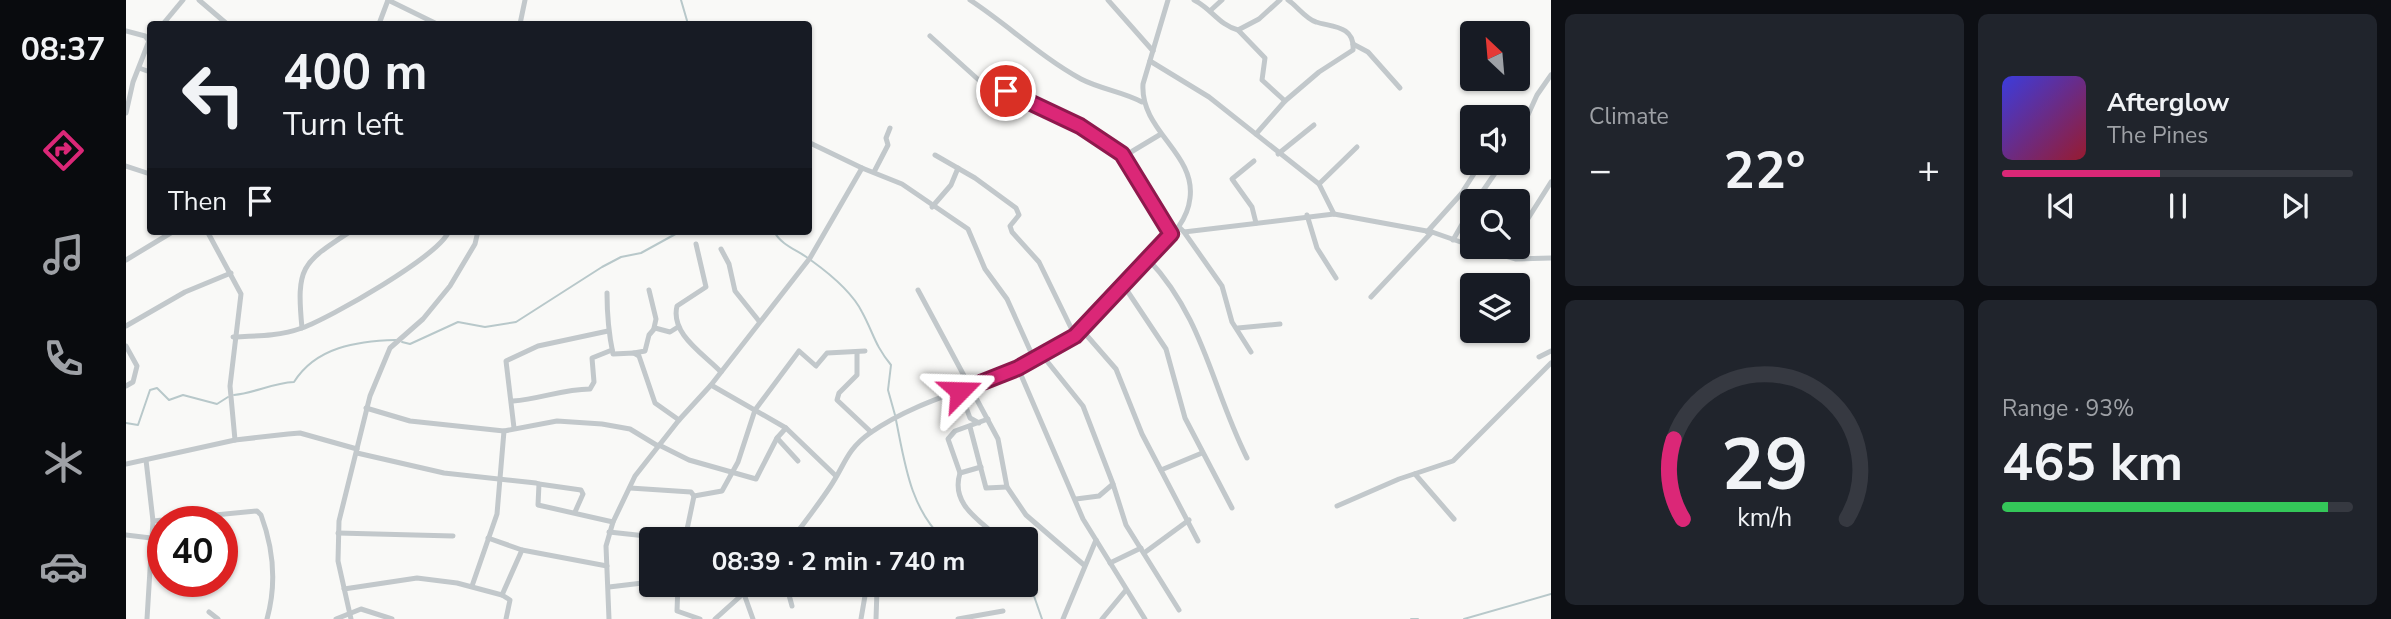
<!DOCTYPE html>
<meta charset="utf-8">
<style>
body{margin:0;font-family:"Nunito Sans",sans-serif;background:#20242c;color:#f1f3f6;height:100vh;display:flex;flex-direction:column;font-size:26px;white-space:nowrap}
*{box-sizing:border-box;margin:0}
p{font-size:23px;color:#9ea1a6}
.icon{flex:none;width:38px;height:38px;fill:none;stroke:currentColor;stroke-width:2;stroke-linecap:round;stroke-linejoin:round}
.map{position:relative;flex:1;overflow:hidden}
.side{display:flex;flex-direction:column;gap:14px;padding:14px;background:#0d0f14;width:840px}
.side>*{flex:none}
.guide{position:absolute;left:21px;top:21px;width:665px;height:214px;border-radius:7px;box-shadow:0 2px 5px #0004;background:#171b24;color:#f1f3f6;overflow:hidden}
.needle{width:46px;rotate:334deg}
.buttons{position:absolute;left:1334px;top:21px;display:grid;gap:14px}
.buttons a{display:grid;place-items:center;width:70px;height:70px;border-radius:7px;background:#171b24;box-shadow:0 2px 5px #0004;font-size:35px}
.speed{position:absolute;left:21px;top:506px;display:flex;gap:14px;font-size:35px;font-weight:700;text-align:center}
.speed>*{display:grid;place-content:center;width:91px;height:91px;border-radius:50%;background:#171b24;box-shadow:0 2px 5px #0004;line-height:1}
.speed .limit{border:10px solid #d22;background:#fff;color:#111}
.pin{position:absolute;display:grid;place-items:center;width:60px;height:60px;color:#fff;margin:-30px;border:4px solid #fff;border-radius:50%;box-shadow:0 2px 7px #0007}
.me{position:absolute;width:77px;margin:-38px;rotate:68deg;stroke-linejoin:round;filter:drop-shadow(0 0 5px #0008)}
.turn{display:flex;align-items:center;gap:24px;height:147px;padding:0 21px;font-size:32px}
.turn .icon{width:91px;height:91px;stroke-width:2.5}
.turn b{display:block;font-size:49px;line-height:60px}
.then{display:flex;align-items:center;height:66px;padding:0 21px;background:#0003;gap:14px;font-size:26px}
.big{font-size:52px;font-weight:700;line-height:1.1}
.side .tile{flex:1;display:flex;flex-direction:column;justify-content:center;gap:10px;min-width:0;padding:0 24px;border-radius:10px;background:#20242c}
.side .dial{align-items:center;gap:0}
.dial svg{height:182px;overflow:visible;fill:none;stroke:#363941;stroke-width:7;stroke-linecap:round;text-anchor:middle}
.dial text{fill:#f1f3f6;stroke:none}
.song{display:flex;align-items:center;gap:21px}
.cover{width:84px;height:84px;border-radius:10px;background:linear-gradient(135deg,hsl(240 70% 55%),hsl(350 70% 35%))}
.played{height:7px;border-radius:4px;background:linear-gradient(90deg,#db2777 45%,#363941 45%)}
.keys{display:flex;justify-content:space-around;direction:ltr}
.heat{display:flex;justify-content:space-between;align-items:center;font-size:38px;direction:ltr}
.charge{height:10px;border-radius:5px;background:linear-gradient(90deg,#34c759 93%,#363941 0)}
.side .tiles{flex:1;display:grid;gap:14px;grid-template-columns:repeat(2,1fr)}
.trip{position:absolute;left:513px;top:527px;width:399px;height:70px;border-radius:7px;background:#171b24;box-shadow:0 2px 5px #0004;font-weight:700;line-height:70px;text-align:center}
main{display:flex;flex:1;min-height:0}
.dock{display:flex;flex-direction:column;width:126px;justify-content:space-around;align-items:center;background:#090b0e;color:#9ea1a6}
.dock .icon{width:49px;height:49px}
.dock .current{color:#db2777}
.dock b{font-size:32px;color:#f1f3f6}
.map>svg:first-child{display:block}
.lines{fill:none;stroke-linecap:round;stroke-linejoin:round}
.stream{stroke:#b8c8ca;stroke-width:2}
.minor{stroke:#c2c8cb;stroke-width:5}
.route-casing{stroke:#8e194d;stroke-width:18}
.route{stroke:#db2777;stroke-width:12}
</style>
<main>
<nav class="dock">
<b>08:37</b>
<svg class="icon current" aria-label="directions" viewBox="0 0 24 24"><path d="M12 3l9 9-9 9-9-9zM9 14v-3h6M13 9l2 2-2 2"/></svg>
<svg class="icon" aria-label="music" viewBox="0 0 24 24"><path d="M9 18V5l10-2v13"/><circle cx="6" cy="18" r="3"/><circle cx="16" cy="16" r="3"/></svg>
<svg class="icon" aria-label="phone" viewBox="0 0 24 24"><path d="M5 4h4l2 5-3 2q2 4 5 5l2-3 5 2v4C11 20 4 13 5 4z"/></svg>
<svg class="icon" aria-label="climate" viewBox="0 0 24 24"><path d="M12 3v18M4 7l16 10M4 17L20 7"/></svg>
<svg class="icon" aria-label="car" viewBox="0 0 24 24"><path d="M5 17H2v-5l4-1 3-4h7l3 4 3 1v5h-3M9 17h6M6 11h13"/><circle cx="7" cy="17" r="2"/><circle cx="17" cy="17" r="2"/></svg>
</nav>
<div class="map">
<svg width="1425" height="619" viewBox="0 0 1425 619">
<rect width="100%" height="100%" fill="#f9f9f7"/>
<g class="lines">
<g class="stream">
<path d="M555,0L562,24"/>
<path d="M648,231C655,246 674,251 686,261C704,274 726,292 736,312C748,334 748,344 765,365L762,390L769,415"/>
<path d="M276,342L284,344L332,322L359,327L390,322L476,267L495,257L515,253L555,231"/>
<path d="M108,395C129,393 146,383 168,382C190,347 231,341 270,340"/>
<path d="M770,420C779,464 784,507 817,539"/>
<path d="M0,423L12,425L24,390L31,388L43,400L57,395L91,404L102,397"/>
<path d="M885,584L908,596L916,619"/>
<path d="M1285,619H1292"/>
<path d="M1338,619L1425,594"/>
</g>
<g class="minor">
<path d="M73,0L101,24"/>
<path d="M262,0L311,24"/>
<path d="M844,0C882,25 915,57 955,79C974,89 998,92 1016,102"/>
<path d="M982,0L1027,51"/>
<path d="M1068,0C1086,9 1093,25 1112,30L1133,19L1154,0"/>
<path d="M1085,10L1096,0"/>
<path d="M37,24L57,0"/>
<path d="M253,24L262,0"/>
<path d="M394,24L399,0"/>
<path d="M1112,30L1139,58L1136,80L1159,101"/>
<path d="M0,31L19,36L23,41L7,82L0,113"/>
<path d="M804,36L866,92L880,91L954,126L996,154L1005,152L1035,134"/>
<path d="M1227,44L1242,52L1274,88"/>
<path d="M1024,61L1083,97L1193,184L1208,214"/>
<path d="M13,68L24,72"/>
<path d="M1130,134L1159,101L1193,72L1227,50C1229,25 1205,27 1190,22C1180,19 1171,6 1162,0"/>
<path d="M1391,139L1411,95L1425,75"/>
<path d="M682,142L736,168"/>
<path d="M996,154L1045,234"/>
<path d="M1152,154L1188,125"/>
<path d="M809,155L849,178L890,208L893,215L884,226L886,232L913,262L949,336"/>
<path d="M1128,161L1106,179L1126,207L1130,223"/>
<path d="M0,166L24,174"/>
<path d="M748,172L762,145L760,138L764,128"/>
<path d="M1193,184L1231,147"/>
<path d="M1350,201L1376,163"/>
<path d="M806,207L825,185L832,168"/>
<path d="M1181,215L1191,248L1210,278"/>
<path d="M1054,228L1058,232L1208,214L1306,232L1346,246"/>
<path d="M81,231L115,294L104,386L109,440"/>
<path d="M1058,232L1096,286L1106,322L1125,352"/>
<path d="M1301,232L1335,194L1355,163"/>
<path d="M1391,236L1425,182"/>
<path d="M1327,240L1346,207"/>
<path d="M570,244L580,287L551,306C544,334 578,354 595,372"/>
<path d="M1348,247L1390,259L1425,258"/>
<path d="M595,249L603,264L609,291L633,321"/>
<path d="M1022,259C1078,318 1086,389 1121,458"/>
<path d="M0,260L48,231"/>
<path d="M998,286L1040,349L1059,418L1106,508"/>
<path d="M523,290L530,319L528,328"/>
<path d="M792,290L872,439L881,487L900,515L958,565"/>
<path d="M481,293C481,313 483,335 487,354L508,353L513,356L529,403L553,420"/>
<path d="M1245,297L1306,232"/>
<path d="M0,326L59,292L105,273"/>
<path d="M176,328C170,266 176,263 225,231"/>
<path d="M1112,328L1154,324"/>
<path d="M956,330L990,369L1016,434L1072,541"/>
<path d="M107,337C131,336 154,336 176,328C204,318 313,256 323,231"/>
<path d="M0,346L11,366L7,382L0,386"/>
<path d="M508,353L519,351L523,335L529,328L544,332L552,327"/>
<path d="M731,353V375L713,393L711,400L745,432"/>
<path d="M916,355L957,406L987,484L973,496L950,499"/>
<path d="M1413,357L1425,351"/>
<path d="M892,368L957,519L1019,619"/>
<path d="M585,385L684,258L736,168L776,184L842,229L859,269L881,299L908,359"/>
<path d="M834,391L844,418L853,423"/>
<path d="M387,401C414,399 437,389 464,389L468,382L466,358L486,350"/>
<path d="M240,408L284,421L378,431L431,421L476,424L504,429L532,446"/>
<path d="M844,427L860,488L881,487"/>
<path d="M388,428L380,361L412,346L482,331"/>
<path d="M651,438L672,461"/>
<path d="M533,445L563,460L630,479L651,438L660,428"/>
<path d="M231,453L318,473L410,483L413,484L412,505L487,522"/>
<path d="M20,460L27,521L21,619"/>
<path d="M0,464L109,440L162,434L174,433L231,449"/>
<path d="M855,467L834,473L822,439L829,431L862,419"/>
<path d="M1035,470L1076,453"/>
<path d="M834,473C824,505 855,521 874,539"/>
<path d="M1289,474L1328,519"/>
<path d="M413,484L455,490L457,494L449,512"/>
<path d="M987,484L1000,525L1053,610"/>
<path d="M504,488L565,492L568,496L596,491L612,462L629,410L673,351L690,366L701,353L739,351"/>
<path d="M1211,506L1273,479L1327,461L1425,363"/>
<path d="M27,521L131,511L135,515C148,550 151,583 141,619"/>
<path d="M483,532L548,539"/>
<path d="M212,533L327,536"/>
<path d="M0,535L25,538"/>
<path d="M362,538L396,550L481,566"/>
<path d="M559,539L568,496"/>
<path d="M666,539C679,522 692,505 704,487C719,465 720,450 744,433C807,389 890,382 950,335C976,315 998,286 1020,262C1038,242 1061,226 1064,198C1070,153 1014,131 1017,84L1042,0"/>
<path d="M1018,553L1063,520"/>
<path d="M984,563L1015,548"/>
<path d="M552,584L551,611L574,619"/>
<path d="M660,584L666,606"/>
<path d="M346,586L371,514L378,431"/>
<path d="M483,587L525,582"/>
<path d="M218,589L291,578L331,583L376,595L396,550"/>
<path d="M618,594L627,619"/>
<path d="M376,595L384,600L380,619"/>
<path d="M83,612L92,619"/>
<path d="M210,619L235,609L266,619"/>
<path d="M225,619L212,561L213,521L244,396L264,348L297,319L324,286L349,244L352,231"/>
<path d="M483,619L480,546L487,522L509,476L553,420L585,385L660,428L710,476"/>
<path d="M589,619L628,584"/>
<path d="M735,619L740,590H751L750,619"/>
<path d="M832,619L877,611"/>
<path d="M937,619L970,540"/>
<path d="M976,619L1000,590"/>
</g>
</g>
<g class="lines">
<g class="route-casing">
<path id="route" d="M834,391L892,368L949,336L1045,234L996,154L954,126L880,91"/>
</g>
<use href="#route" class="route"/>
</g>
</svg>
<div class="buttons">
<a><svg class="needle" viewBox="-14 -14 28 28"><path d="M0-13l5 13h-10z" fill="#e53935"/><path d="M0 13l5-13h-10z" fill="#9ea1a6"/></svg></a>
<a><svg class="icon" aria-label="sound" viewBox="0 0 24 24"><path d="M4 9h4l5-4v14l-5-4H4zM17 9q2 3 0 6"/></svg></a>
<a><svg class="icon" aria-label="search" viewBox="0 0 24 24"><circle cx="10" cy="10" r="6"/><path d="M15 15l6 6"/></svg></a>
<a><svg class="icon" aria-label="layers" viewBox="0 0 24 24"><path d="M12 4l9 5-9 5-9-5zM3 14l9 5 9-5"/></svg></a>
</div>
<div class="speed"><div class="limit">40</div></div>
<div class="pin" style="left:880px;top:91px;background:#d93025"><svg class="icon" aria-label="arrive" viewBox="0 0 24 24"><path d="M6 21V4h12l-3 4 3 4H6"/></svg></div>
<svg class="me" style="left:834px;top:391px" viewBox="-20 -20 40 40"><path d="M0-17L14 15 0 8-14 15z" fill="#db2777" stroke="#fff" stroke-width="4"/></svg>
<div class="trip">08:39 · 2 min · 740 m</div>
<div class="guide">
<div class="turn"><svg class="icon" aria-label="left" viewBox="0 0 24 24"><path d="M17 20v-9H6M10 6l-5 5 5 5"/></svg><div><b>400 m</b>Turn left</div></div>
<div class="then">Then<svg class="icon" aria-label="arrive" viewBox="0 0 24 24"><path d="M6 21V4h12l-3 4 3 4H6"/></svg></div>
</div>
</div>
<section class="side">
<div class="tiles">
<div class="tile"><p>Climate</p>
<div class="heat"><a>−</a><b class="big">22°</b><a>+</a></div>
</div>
<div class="tile">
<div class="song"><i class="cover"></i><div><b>Afterglow</b><p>The Pines</p></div></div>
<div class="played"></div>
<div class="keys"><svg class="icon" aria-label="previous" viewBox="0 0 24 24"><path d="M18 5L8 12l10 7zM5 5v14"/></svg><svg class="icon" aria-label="pause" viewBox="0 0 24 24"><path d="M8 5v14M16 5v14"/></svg><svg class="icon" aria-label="next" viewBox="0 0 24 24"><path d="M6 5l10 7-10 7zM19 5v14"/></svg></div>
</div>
<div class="tile dial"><svg viewBox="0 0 100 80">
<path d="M14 69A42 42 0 1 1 86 69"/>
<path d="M14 69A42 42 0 0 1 10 34" stroke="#db2777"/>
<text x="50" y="56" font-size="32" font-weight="700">29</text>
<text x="50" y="72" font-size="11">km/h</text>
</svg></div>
<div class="tile"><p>Range · 93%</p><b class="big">465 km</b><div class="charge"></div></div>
</div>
</section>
</main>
